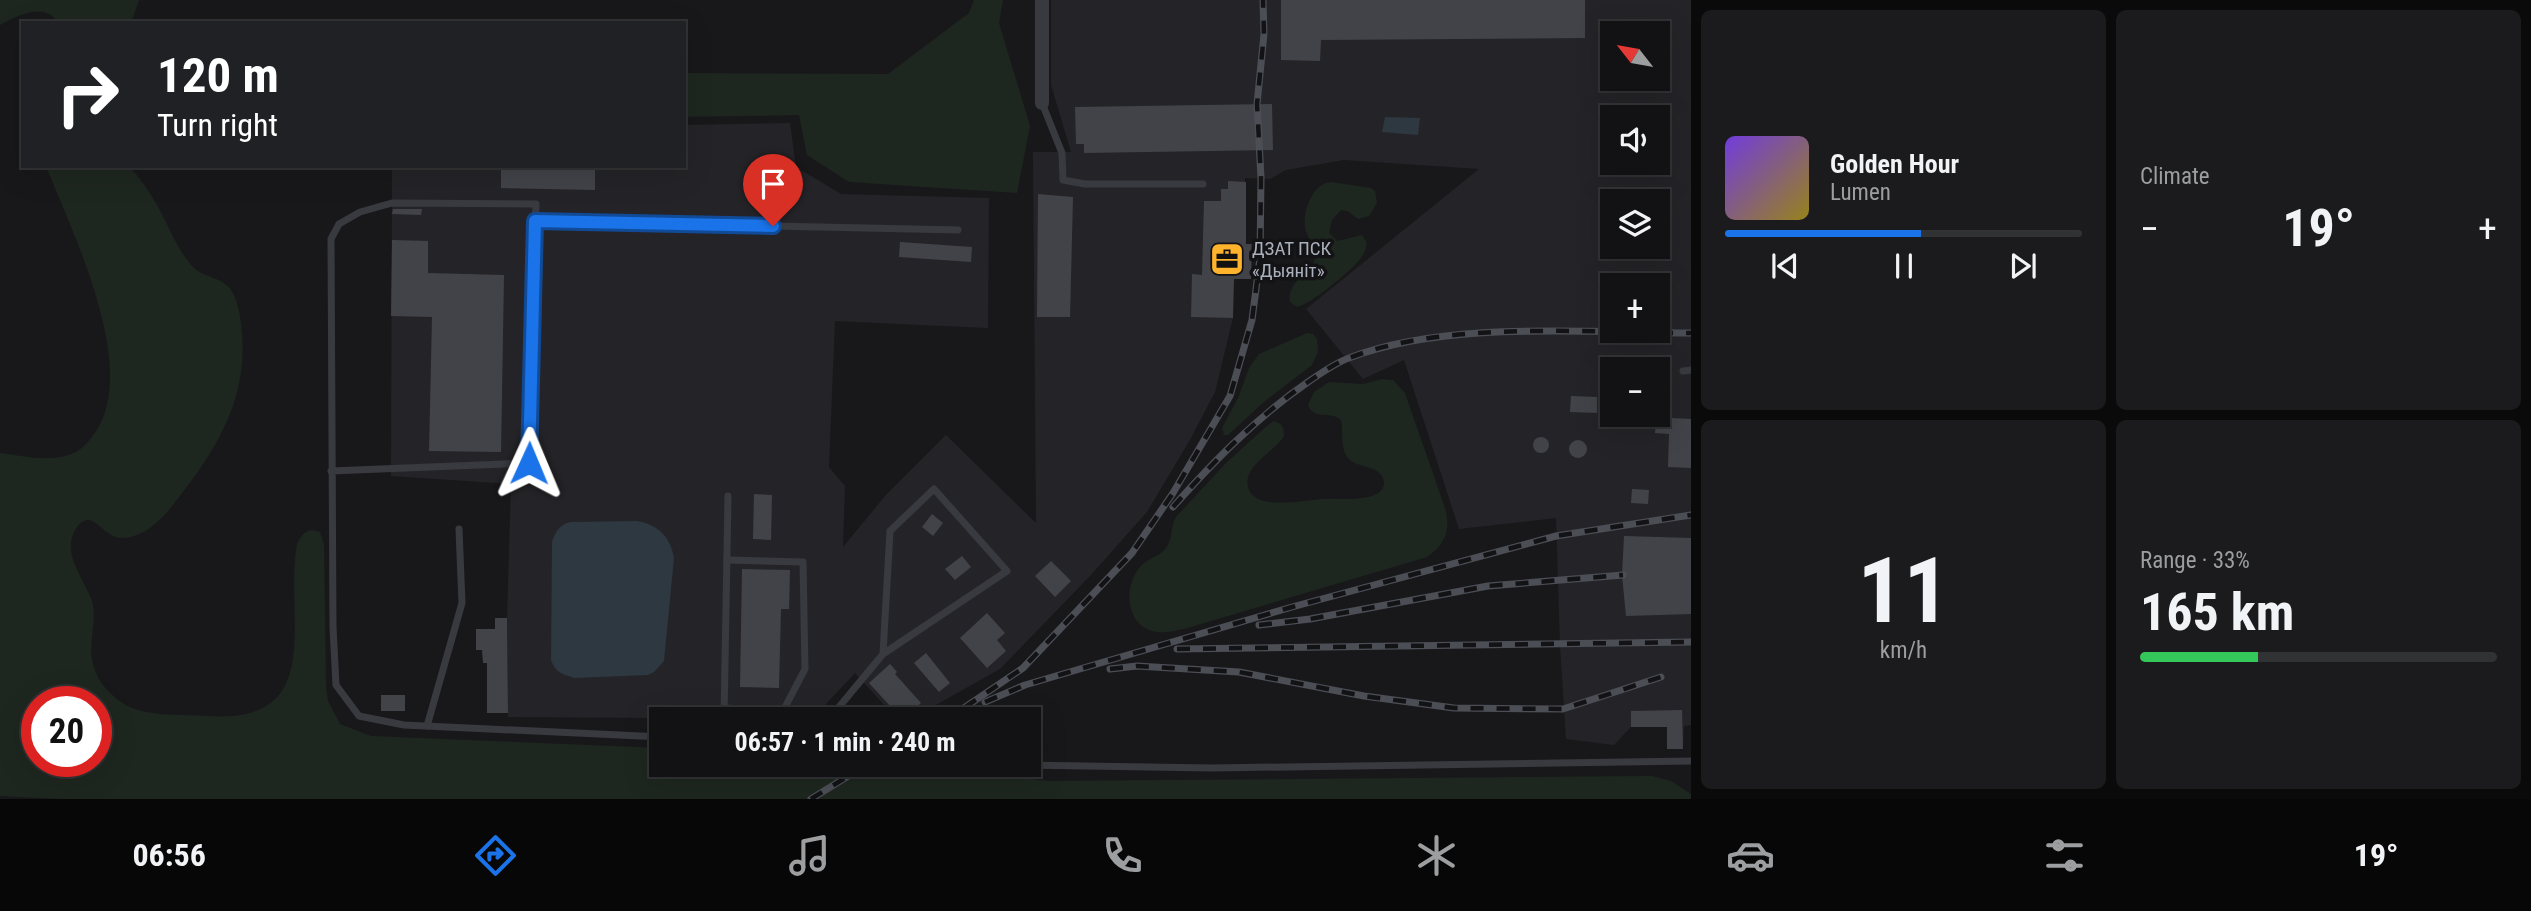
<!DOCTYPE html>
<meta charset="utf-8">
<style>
body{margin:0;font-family:"Roboto Condensed",sans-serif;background:#1b1b1d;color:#f1f3f6;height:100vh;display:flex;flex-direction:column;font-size:26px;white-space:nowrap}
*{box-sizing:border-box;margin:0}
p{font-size:23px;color:#9c9ea0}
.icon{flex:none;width:38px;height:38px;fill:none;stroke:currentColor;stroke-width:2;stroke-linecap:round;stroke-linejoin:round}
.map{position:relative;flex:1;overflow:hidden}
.drawer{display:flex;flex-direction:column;gap:10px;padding:10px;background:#0a0a0b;width:840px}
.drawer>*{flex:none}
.banner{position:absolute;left:21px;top:21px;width:665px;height:147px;border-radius:0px;box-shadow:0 7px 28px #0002,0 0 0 2px #313234;background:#202124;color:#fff;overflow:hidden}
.needle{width:46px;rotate:301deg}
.tools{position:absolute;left:1600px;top:21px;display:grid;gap:14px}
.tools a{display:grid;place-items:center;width:70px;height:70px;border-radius:0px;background:#121214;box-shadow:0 7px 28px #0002,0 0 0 2px #313234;font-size:35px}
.speed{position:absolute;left:21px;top:686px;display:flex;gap:14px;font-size:35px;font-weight:700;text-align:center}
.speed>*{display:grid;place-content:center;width:91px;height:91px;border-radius:50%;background:#121214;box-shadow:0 7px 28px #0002,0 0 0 2px #313234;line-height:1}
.speed .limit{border:10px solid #d22;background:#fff;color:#111}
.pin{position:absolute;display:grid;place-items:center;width:60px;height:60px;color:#fff;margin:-72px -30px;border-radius:50% 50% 50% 0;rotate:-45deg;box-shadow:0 0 7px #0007}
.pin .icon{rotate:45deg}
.me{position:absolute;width:77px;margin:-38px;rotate:1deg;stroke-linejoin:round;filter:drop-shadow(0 0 5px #0008)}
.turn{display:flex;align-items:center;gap:24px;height:147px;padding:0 21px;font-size:32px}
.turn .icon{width:91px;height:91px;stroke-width:2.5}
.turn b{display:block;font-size:49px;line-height:60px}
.big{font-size:52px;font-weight:700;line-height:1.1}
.drawer .tile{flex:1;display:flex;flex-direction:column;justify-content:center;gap:10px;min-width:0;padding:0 24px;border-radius:10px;background:#1b1b1d}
.drawer .dial{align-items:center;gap:0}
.dial b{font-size:91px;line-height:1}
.song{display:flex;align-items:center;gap:21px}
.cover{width:84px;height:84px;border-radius:10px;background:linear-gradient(135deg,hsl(260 70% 55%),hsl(50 70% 35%))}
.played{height:7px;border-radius:4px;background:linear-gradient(90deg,#1a73e8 55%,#313234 55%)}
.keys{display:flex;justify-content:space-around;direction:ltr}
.heat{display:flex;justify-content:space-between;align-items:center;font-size:38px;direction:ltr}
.charge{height:10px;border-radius:5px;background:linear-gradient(90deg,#34c759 33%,#313234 0)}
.drawer .tiles{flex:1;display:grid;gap:10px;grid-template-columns:repeat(2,1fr)}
.trip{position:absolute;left:649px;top:707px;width:392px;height:70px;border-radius:0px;background:#121214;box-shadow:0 7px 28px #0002,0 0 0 2px #313234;font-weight:700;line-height:70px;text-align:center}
.tab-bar{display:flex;height:112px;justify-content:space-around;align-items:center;background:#070708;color:#9c9ea0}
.tab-bar .icon{width:49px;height:49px}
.tab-bar .current{color:#1a73e8}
.tab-bar b{font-size:32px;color:#f1f3f6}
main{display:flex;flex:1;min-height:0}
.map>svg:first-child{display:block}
.built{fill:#242428;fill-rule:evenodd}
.green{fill:#1e271f;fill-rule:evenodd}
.water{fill:#2d3841}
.building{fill:#424348}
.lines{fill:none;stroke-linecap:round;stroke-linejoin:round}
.service{stroke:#393a40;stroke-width:7}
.minor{stroke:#393a40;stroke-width:14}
.rail-casing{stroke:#4c4e56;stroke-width:7}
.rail{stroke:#131316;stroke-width:4.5;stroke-dasharray:13;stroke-linecap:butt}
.route-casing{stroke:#114b97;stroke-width:18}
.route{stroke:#1a73e8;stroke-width:12}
.labels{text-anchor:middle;stroke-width:7;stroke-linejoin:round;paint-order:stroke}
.poi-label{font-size:19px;fill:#aab0bc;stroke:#131316;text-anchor:start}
</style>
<main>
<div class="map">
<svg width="1691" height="799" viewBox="0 0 1691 799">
<rect width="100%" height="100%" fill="#18181b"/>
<path class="built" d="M1051,0H1691V725L1684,726L1683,749H1667V727H1631L1614,745L1566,739L1560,645L1556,518L1459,529L1404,360L1363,379L1306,309L1479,169L1344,160L1286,170L1270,179L1245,178L1246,244H1252L1251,279H1233V318L1215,392L1191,438L1147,512L1090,576L1000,669L911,719H897L855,673L812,719L508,717L507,618L511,484L391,476L392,166H684V125L790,123L796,167L841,194L989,198L988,328L835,321L829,467L845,486L843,547L885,496L946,435L1036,523L1033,152H1071L1051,85ZM1612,33H1657V79H1612ZM1612,117H1657V163H1612ZM1612,201H1657V247H1612ZM1612,285H1657V331H1612ZM1612,369H1657V415H1612Z"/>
<g class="green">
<path d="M0,0H139L131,23H58C45,1 17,16 0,25Z"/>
<path d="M974,0H1003L999,23L1030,126L1017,193L849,182L807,155L799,115L684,117V73L888,74L969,13Z"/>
<path d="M46,166H129C140,178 149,191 157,205C168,224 176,247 191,265C203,279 224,276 233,293C239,306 241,320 242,334C247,394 221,442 186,488C175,502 165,517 150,528C140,535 123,542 111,535C99,528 90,510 77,527C59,552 85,579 92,601C98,622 87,643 93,664C97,682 113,699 130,707C152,717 184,714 208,716C328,724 284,619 297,544C302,533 308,527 320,532L324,544L326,686L328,701L340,724L371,736L661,748L662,765H951L991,774L1049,781L1652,776L1671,781L1691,794V799H61L0,796V453C24,456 50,463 74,453C84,448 90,440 96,431C139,366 72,232 46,166ZM37,702H96V761H37Z"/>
<path d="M1331,182L1371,188L1375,191L1377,203L1369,216L1358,219L1348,211L1341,210L1332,220L1329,233L1337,241L1362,235L1367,243C1366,249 1364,254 1360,259C1351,271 1311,304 1297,307L1290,302C1287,279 1313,274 1317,253C1314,244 1306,236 1305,227C1303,210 1313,183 1331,182Z"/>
<path d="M1307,333L1313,334L1317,339L1318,352L1312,365L1265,401L1228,435H1224L1222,428L1238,398L1249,368L1259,354Z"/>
<path d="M1382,379L1393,380L1405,393L1446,511C1450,532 1445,545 1427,557L1184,629C1174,631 1162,634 1152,631C1125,623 1124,585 1140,567C1147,558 1160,557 1166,548C1173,539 1170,527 1176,517L1225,464L1268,425L1274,421C1283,424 1284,427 1284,436C1275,452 1243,465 1248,487C1254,512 1305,500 1322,499C1336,498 1385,504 1384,482C1383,466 1359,468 1350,460C1339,450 1344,433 1341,420C1330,410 1315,421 1308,405L1314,392L1329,382L1363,384Z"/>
</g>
<g class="water">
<path d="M1385,117L1420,118L1418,135L1382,132Z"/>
<path d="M637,521C659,525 670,537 674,558L664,661L654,672L648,675L575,678C563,675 555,672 551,660L552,542C555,532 560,524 571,522Z"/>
</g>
<g class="building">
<path d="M1281,0H1585V38L1321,40L1320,61L1281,60Z"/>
<path d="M1272,104L1273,150L1084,153V144H1076L1075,107Z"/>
<path d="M501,166H595V190L501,188Z"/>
<path d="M1228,181L1246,182V244H1252L1251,279H1234L1233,318L1191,317L1192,274L1202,275L1204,201H1221V189H1228Z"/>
<path d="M1038,194L1073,197L1070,317H1037Z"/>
<path d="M393,209H422L421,215L392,214Z"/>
<path d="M392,240L428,241V273L504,275L501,452L429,451L432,317L391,316Z"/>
<path d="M900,242L972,247L971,262L899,257Z"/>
<path d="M1571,396L1597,397V413L1570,412Z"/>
<path d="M1657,406L1670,407V418L1691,419V468L1668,467L1669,434L1655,433Z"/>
<circle cx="1541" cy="445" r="8"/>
<circle cx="1578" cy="449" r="9"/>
<path d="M1632,489L1649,490L1648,504L1631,503Z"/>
<path d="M754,494L772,495L771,540L753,539Z"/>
<path d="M932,514L943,523L933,536L922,527Z"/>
<path d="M1624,536L1691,538V614L1626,616L1622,575Z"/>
<path d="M962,556L971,567L955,580L945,569Z"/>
<path d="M1051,561L1071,581L1055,597L1035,576Z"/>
<path d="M742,569L790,570L789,609H781L779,688L740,687Z"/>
<path d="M987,613L1005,633L997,640L1006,651L987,668L960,638Z"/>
<path d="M495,618H507L508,713H487V663H483L482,650H476V629H495Z"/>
<path d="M926,653L950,683L939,692L914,663Z"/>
<path d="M890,664L897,672L895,674L921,703L902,719L869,683Z"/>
<rect x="381" y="695" width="24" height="16"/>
<path d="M1682,710L1683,749H1667V727H1631V711Z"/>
</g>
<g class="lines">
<g class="service">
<path d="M1042,103L1062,153L1063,180L1085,184H1203"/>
<path d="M535,221L958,230"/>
<path d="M1683,371L1691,370"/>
<path d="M331,471L529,463L536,204L392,203L360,212L339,224L331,239L333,627L336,685L359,716L404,725L662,737"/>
<path d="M725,708L783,711L805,669L803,562L727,560"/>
<path d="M724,719L728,496"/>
<path d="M829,719L883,654L1007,571L934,489L890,531L883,654"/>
<path d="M427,726L462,603L459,529"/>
<path d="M1023,765L1212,768L1691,761"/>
</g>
<path class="minor" d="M1042,103V0"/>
<g class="rail-casing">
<g id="rail">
<path d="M1173,507C1214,461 1257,417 1308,382C1321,373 1335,363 1349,358C1447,320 1587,333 1691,333"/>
<path d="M1259,625L1310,619L1488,586L1623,575"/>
<path d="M1177,649L1691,642"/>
<path d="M1110,669L1137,666L1239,672L1364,696L1454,708L1563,709L1661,677"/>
<path d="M985,702L1025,685L1292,607L1556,536L1691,515"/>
<path d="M942,719L958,712L1023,668L1132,553L1173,493L1230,396L1252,320L1260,258L1261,178L1257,104L1264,34L1263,0"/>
<path d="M811,799L866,765"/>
</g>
</g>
<use href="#rail" class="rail"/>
</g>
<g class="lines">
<g class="route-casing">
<path id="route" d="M529,463L535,221L773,226"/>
</g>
<use href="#route" class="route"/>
</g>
<defs>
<g id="office-square" transform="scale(1.75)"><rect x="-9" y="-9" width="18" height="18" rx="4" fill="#ffb22c" stroke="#131316"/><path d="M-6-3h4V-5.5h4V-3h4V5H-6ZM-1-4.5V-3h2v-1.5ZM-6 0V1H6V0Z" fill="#111"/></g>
</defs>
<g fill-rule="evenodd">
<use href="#office-square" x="1227" y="259"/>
</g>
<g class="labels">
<g class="poi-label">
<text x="1252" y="255">ДЗАТ ПСК<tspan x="1252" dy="22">«Дыяніт»</tspan></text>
</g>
</g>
</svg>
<div class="tools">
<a><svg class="needle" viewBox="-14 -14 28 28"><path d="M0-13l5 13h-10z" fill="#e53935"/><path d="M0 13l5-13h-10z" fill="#9c9ea0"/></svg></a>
<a><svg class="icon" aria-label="sound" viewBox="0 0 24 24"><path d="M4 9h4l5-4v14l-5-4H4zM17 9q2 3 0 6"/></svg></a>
<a><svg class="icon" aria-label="layers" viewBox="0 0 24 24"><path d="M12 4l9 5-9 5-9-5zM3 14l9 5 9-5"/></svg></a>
<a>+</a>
<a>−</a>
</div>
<div class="speed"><div class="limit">20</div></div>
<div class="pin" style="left:773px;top:226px;background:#d93025"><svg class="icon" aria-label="arrive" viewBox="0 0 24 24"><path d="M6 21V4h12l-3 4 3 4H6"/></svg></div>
<svg class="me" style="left:529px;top:463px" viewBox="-20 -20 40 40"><path d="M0-17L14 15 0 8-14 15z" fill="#1a73e8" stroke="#fff" stroke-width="4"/></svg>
<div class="trip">06:57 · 1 min · 240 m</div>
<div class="banner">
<div class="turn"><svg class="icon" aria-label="right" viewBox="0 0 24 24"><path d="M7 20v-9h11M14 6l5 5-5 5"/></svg><div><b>120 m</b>Turn right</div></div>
</div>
</div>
<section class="drawer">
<div class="tiles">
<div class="tile">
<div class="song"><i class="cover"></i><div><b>Golden Hour</b><p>Lumen</p></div></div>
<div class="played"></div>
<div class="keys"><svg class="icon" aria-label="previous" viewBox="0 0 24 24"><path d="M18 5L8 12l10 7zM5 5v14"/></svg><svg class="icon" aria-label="pause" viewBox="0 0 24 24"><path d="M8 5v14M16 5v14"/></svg><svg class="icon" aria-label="next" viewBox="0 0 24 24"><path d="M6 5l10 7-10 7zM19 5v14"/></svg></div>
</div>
<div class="tile"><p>Climate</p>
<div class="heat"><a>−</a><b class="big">19°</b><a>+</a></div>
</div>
<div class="tile dial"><b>11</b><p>km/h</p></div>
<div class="tile"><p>Range · 33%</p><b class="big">165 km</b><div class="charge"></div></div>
</div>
</section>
</main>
<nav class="tab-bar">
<b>06:56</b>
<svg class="icon current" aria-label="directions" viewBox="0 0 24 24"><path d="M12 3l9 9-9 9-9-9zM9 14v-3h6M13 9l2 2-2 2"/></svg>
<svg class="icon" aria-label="music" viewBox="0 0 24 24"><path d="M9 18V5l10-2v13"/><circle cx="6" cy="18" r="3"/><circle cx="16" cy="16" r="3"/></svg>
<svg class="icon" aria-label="phone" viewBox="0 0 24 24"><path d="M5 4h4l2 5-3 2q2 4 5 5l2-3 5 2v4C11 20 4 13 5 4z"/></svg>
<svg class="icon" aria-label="climate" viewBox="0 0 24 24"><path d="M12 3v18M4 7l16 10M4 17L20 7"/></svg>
<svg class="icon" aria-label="car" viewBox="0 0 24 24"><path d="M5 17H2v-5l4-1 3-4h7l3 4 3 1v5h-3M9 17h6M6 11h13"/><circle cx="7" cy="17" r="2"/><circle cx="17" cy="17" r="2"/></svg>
<svg class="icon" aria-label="filters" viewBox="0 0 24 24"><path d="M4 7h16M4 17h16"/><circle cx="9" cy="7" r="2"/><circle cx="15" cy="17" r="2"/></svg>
<b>19°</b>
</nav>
